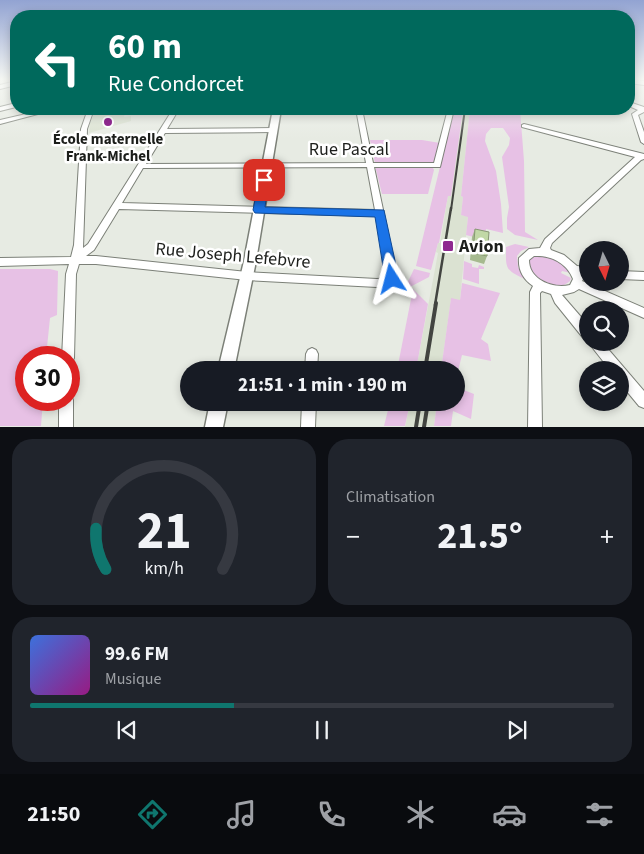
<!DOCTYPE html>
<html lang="fr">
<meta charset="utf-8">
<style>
body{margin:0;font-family:"Source Sans 3",sans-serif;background:#20242c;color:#f1f3f6;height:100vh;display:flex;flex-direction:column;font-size:19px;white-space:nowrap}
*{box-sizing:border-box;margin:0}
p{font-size:16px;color:#9ea1a6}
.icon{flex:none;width:28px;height:28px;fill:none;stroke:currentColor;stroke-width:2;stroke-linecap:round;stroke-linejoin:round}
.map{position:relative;height:427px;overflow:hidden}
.sheet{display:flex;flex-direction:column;gap:12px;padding:12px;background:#0d0f14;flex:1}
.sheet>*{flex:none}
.guide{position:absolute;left:10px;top:10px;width:625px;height:105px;border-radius:20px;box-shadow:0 2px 8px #0003;background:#00695c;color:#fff;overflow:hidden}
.needle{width:32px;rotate:175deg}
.buttons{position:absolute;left:579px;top:241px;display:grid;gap:10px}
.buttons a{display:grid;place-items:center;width:50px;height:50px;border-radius:50%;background:#171b24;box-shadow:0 2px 8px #0003;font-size:25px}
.speed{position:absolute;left:15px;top:346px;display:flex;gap:10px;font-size:25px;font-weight:700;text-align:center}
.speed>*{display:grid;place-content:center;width:65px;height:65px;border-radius:50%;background:#171b24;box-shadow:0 2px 8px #0003;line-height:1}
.speed .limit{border:8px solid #d22;background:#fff;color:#111}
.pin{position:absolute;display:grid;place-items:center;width:42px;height:42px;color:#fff;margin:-21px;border-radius:10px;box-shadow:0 2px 8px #0006}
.me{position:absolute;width:55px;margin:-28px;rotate:351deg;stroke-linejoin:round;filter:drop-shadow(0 0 4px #0008)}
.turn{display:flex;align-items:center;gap:18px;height:105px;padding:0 15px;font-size:22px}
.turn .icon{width:65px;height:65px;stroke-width:2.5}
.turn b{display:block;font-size:35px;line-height:42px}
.big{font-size:38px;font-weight:700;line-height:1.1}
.sheet .card{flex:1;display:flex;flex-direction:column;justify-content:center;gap:8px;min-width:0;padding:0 18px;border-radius:20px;background:#20242c}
.sheet .dial{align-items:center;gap:0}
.dial svg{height:130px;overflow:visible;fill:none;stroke:#363941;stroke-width:7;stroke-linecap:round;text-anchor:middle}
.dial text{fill:#f1f3f6;stroke:none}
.song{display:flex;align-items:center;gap:15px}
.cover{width:60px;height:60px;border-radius:8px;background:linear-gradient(135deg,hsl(220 70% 55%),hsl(310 70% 35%))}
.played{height:5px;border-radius:2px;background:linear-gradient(90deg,#0f766e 35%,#363941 35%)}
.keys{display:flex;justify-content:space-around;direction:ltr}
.heat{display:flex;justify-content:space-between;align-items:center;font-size:28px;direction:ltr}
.sheet .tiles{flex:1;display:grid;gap:12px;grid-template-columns:1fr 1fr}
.card:last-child{grid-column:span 2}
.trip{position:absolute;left:180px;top:361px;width:285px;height:50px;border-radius:25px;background:#171b24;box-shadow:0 2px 8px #0003;font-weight:700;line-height:50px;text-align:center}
.menu{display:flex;height:80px;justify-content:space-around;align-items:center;background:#090b0e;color:#9ea1a6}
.menu .icon{width:35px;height:35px}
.menu .selected{color:#0f766e}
.menu b{font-size:22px;color:#f1f3f6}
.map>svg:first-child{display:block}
.built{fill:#dbe2d2}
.green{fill:#e7c1e5}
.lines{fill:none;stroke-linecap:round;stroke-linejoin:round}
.minor-casing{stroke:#7c8078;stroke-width:2}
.tertiary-casing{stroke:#7c8078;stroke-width:3}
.minor{fill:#fff;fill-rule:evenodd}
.tertiary{fill:#fff;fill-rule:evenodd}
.rail-far2{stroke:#424440;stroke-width:2}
.rail-far1{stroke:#424440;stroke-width:2.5}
.rail{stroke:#424440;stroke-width:4}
.wall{fill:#a6ba8f}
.building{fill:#c1d8a6;stroke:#879774}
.route{fill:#1a73e8;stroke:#114b97}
.poi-dot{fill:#8f298f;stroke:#fff;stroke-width:2}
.labels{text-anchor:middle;stroke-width:5;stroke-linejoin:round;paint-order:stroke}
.far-poi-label{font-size:15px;font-weight:bold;fill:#1c1e1b;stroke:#fff}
.street-label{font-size:18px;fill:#1c1e1b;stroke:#fff}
.poi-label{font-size:18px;font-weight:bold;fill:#1c1e1b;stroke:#fff;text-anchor:start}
</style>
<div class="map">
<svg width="644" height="427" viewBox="0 0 644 427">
<rect width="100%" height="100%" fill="#e7ebe3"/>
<g class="built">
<path d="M96,109H126L124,117L131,116V121L89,133L90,123Z"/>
<path d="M463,109H470L461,196L463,197L461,215L468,216L460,300L451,299L441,370H416L438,253L436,252L438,243H440L448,196H451Z"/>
<path d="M410,403H437L434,426L405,427Z"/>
</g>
<g class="green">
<path d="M454,109H463L451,196H448L439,243H438L431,270L416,266Z"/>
<path d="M470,109H520L524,161L525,232L538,240L515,235L507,229V218L509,207L502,157L509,145L510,138L503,128H491L486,134L485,141L496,171L501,204L503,233L486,229L485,240L466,235L468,217L461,215L463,197L461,196Z"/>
<path d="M370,140H422L440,143L434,162L375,163Z"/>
<path d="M375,166H432L434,170L428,194H382Z"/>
<path d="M515,244L529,247L521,251L517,256L518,267L525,279C504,270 506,267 506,247Z"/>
<path d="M537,255C551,256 562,261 571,273L562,271L561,273L571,278L570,281C555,295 532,278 528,262L532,256Z"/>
<path d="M464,261L472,264V267L478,268L479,265L484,267V269H479V284L463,279Z"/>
<path d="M0,269H50L58,271L57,315L50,318L46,357L26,358V400H43L41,426H0Z"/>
<path d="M414,269L430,273L429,277L410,287L406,286Z"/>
<path d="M462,283L500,293L481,339L488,344L491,361L462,355L456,379V370H441L451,298L460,300Z"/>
<path d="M413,289L428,304L416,370H397Z"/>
<path d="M456,387L474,394L471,419L453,411L451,426H434L437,403L456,402Z"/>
<path d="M390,402L410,403L405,426H384Z"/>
</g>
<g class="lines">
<g class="minor-casing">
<g id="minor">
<path d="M629,79L644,81V85L629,83Z"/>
<path d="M16,81V85L0,89V85Z"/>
<path d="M629,102L644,107V112L638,115L644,132V144L641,142L632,114L638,110L629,106Z"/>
<path d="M16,103V107L0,111V107Z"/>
<path d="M48,109L53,110L0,124V120Z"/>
<path d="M88,109H94L87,129L83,248L88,244L173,109H179L167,129L273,128L276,130L273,132L165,133L146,164L366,163L356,109H362L373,163H434L448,109H454L440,167H374L397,276L393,285L377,287L247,280L96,264H79L76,274L74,358L72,362L69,364V358H62L66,274L69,264L0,266V258L71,257L74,245L81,129ZM367,167L375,210L122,203L143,168ZM119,209L376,216L387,276L386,278L377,279L247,272L96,256H86L94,250Z"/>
<path d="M524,124L644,154V159L641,160L552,243L550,248L551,250L564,255L577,266L588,267V275H581L583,279L582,281L644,308V318L579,289L574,292L562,295L588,325V340L584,339L555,303L551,294L542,291L540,293L542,427H528L530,292L533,286C523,279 518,270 519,258L529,249L540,248L545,239L635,157L522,127V125ZM534,256C551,255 567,263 573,279L570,285C553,289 529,280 529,260Z"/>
<path d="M620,271L644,272V280L620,279Z"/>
<path d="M588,342H602L644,391V408L639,406L620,383V370H610Z"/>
<path d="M312,348L316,350L318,354L317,370H305L306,354L308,350Z"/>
<path d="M69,394L71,395L73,400V427H59V400H69Z"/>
<path d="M302,402H316L315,427H301Z"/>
</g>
</g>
<g class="tertiary-casing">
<g id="tertiary">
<path d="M273,109H281L256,261L234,370H218L244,261Z"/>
<path d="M210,402H228L223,427H205Z"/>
</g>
</g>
<use href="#minor" class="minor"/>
<use href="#tertiary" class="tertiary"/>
<path class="rail-far2" d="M451,210L465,109"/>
<path class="rail-far1" d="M435,305L451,208"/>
<g class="rail">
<path d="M425,370L436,303"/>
<path d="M416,427L420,402"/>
<path d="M424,427L428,402"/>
</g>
</g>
<path class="wall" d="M475,229L487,256L484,264L470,260L472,237Z"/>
<path class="building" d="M475,229L489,232L487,256L473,253Z"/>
<linearGradient id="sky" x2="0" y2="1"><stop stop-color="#92a3d2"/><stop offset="0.57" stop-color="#f4f6f2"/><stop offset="1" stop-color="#f4f6f2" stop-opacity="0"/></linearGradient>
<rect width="644" height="139" fill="url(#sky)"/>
<path class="route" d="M264,177L269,180L265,207L384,210L399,279L397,283L392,285L387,283L385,279L375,217L255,213L253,210L259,180Z"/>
<g class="poi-dot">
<circle cx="108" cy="122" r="5"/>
<rect x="442" y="240" width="12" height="12" rx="2.5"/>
</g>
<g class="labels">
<g class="far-poi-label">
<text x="108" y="144">École maternelle<tspan x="108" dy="17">Frank-Michel</tspan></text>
</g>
<g class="street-label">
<text x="349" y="155">Rue Pascal</text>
<text transform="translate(233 255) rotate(5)" y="6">Rue Joseph Lefebvre</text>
</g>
<g class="poi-label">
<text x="459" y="252">Avion</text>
</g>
</g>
</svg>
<div class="buttons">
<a><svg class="needle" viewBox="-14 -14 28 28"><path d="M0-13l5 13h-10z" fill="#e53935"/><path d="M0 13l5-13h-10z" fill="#9ea1a6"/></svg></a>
<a><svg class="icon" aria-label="search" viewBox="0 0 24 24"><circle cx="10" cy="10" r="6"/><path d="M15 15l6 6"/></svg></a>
<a><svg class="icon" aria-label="layers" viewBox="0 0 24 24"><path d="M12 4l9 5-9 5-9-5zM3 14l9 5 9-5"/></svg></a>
</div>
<div class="speed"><div class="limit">30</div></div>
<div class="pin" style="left:264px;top:180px;background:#d93025"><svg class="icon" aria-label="arrive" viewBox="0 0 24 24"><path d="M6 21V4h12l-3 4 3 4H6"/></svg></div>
<svg class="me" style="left:392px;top:279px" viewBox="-20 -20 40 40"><path d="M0-17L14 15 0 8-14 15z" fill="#1a73e8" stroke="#fff" stroke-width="4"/></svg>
<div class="trip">21:51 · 1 min · 190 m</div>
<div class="guide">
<div class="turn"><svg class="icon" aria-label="left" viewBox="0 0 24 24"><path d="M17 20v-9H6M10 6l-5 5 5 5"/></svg><div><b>60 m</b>Rue Condorcet</div></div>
</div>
</div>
<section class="sheet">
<div class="tiles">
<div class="card dial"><svg viewBox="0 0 100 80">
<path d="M14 69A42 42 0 1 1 86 69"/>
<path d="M14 69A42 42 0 0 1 8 44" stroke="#0f766e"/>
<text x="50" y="56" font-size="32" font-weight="700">21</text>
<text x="50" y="72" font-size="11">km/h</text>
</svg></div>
<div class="card"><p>Climatisation</p>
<div class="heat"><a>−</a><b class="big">21.5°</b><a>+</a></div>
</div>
<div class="card">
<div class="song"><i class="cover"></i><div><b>99.6 FM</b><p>Musique</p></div></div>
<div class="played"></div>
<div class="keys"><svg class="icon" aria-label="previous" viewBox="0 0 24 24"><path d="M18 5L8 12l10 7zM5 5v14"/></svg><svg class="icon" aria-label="pause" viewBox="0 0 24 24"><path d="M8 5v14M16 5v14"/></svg><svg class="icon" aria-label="next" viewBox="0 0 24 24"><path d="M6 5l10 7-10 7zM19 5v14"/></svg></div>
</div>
</div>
</section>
<nav class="menu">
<b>21:50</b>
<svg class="icon selected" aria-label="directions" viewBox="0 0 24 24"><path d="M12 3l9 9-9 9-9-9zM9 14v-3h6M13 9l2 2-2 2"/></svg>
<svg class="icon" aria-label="music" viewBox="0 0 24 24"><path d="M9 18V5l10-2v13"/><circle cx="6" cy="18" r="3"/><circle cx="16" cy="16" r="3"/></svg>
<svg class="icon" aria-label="phone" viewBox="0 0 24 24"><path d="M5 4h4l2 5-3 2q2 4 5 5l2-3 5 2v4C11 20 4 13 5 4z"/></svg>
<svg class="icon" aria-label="climate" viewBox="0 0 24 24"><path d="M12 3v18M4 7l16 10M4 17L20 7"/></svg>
<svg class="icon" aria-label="car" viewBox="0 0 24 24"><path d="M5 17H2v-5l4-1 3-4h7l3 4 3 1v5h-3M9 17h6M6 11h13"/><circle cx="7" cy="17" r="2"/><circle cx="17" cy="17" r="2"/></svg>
<svg class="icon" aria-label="filters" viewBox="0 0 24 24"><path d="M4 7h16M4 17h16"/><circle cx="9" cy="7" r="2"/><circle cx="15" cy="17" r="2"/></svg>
</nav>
